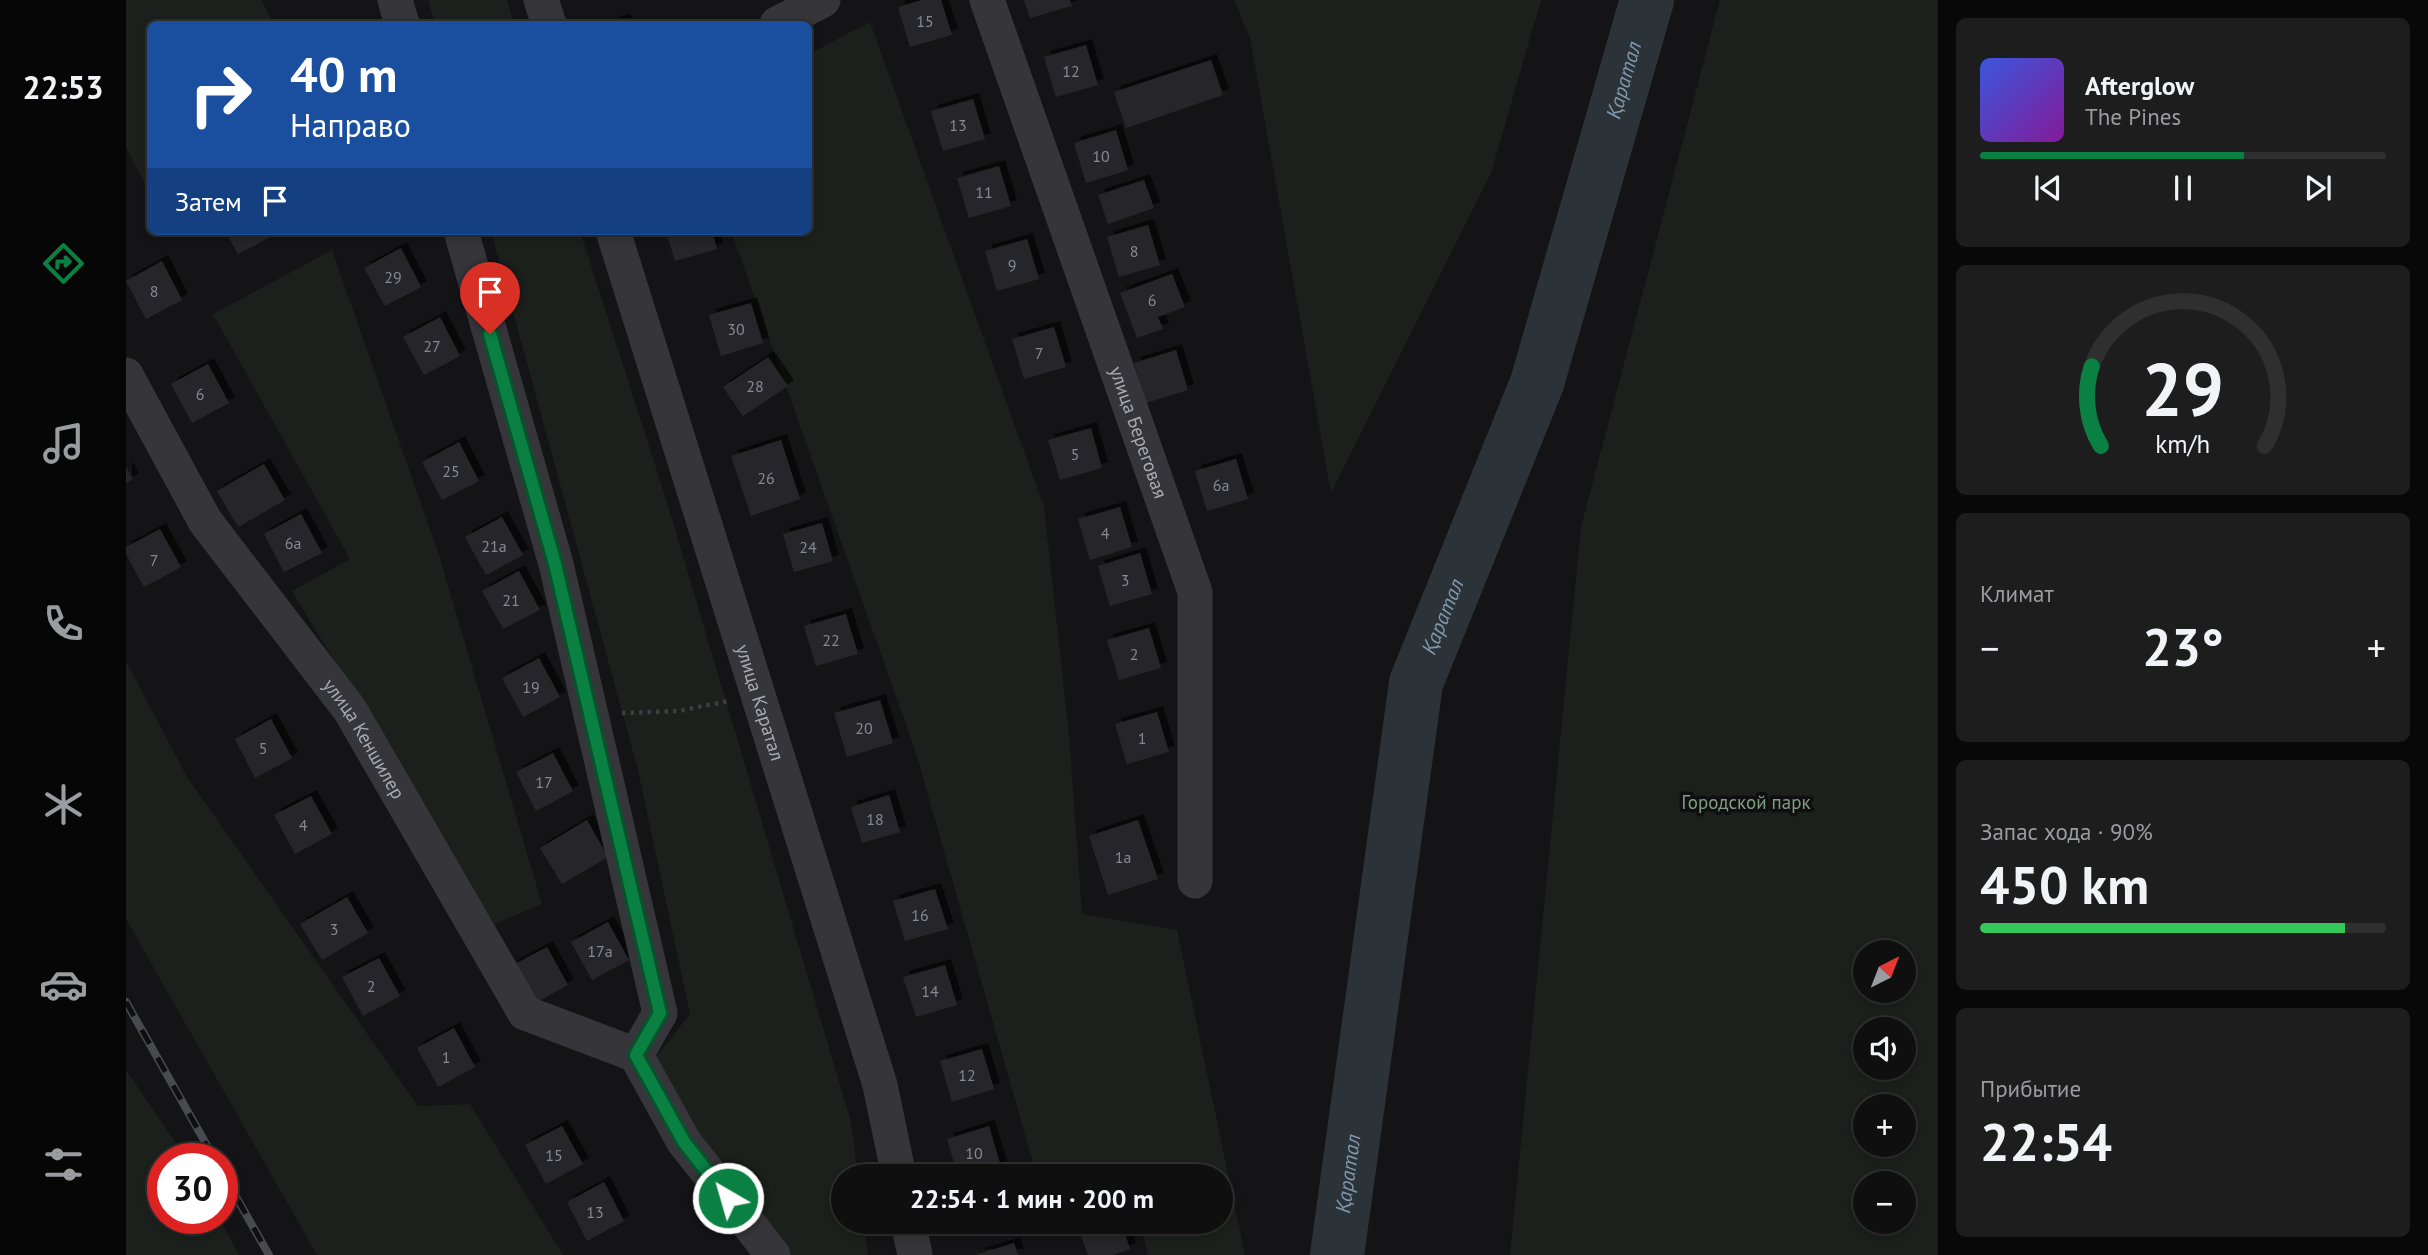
<!DOCTYPE html>
<html lang="ru">
<meta charset="utf-8">
<style>
body{margin:0;font-family:"PT Sans",sans-serif;background:#1d1d1e;color:#f1f3f6;height:100vh;display:flex;flex-direction:column;font-size:26px;white-space:nowrap}
*{box-sizing:border-box;margin:0}
p{font-size:23px;color:#9b9c9f}
.icon{flex:none;width:38px;height:38px;fill:none;stroke:currentColor;stroke-width:2;stroke-linecap:round;stroke-linejoin:round}
.map{position:relative;flex:1;overflow:hidden}
.drawer{display:flex;flex-direction:column;gap:18px;padding:18px;background:#080809;width:490px}
.drawer>*{flex:none}
.top-card{position:absolute;left:21px;top:21px;width:665px;height:214px;border-radius:10px;box-shadow:0 4px 10px #0003,0 0 0 2px #2f2f30;background:#1a4fa0;color:#fff;overflow:hidden}
.needle{width:46px;rotate:42deg}
.tools{position:absolute;left:1727px;top:940px;display:grid;gap:14px}
.tools a{display:grid;place-items:center;width:63px;height:63px;border-radius:50%;background:#0f0f10;box-shadow:0 4px 10px #0003,0 0 0 2px #2f2f30;font-size:35px}
.speed{position:absolute;left:21px;top:1143px;display:flex;gap:14px;font-size:35px;font-weight:700;text-align:center}
.speed>*{display:grid;place-content:center;width:91px;height:91px;border-radius:50%;background:#0f0f10;box-shadow:0 4px 10px #0003,0 0 0 2px #2f2f30;line-height:1}
.speed .limit{border:10px solid #d22;background:#fff;color:#111}
.pin{position:absolute;display:grid;place-items:center;width:60px;height:60px;color:#fff;margin:-72px -30px;border-radius:50% 50% 50% 0;rotate:-45deg;box-shadow:0 0 7px #0007}
.pin .icon{rotate:45deg}
.me{position:absolute;width:77px;margin:-38px;rotate:322deg;stroke-linejoin:round;filter:drop-shadow(0 0 5px #0008)}
.turn{display:flex;align-items:center;gap:24px;height:147px;padding:0 28px;font-size:32px}
.turn .icon{width:91px;height:91px;stroke-width:2.5}
.turn b{display:block;font-size:49px;line-height:60px}
.then{display:flex;align-items:center;height:66px;padding:0 28px;background:#0003;gap:14px;font-size:26px}
.big{font-size:52px;font-weight:600;line-height:1.1}
.drawer .card{flex:1;display:flex;flex-direction:column;justify-content:center;gap:10px;min-width:0;padding:0 24px;border-radius:10px;background:#1d1d1e}
.drawer .dial{align-items:center;gap:0}
.dial svg{height:182px;overflow:visible;fill:none;stroke:#2f2f30;stroke-width:7;stroke-linecap:round;text-anchor:middle}
.dial text{fill:#f1f3f6;stroke:none}
.song{display:flex;align-items:center;gap:21px}
.cover{width:84px;height:84px;border-radius:10px;background:linear-gradient(135deg,hsl(230 70% 55%),hsl(290 70% 35%))}
.played{height:7px;border-radius:4px;background:linear-gradient(90deg,#0b8043 65%,#2f2f30 65%)}
.keys{display:flex;justify-content:space-around;direction:ltr}
.heat{display:flex;justify-content:space-between;align-items:center;font-size:38px;direction:ltr}
.charge{height:10px;border-radius:5px;background:linear-gradient(90deg,#34c759 90%,#2f2f30 0)}
.trip{position:absolute;left:705px;top:1164px;width:402px;height:70px;border-radius:35px;background:#0f0f10;box-shadow:0 4px 10px #0003,0 0 0 2px #2f2f30;font-weight:600;line-height:70px;text-align:center}
main{display:flex;flex:1;min-height:0}
.dock{display:flex;flex-direction:column;width:126px;justify-content:space-around;align-items:center;background:#060606;color:#9b9c9f}
.dock .icon{width:49px;height:49px}
.dock .on{color:#0b8043}
.dock b{font-size:32px;color:#f1f3f6}
.map>svg:first-child{display:block}
.green{fill:#1b201c;fill-rule:evenodd}
.lines{fill:none;stroke-linecap:round;stroke-linejoin:round}
.river{stroke:#2c3338;stroke-width:54}
.building{fill:#27272a;filter:url(#shadow)}
.path{stroke:#3c3d41;stroke-width:4.5;stroke-dasharray:3.5 5;stroke-linecap:butt}
.minor{stroke:#36363a;stroke-width:35}
.rail-casing{stroke:#494a4f;stroke-width:8}
.rail{stroke:#0f0f11;stroke-width:5;stroke-dasharray:16;stroke-linecap:butt}
.route-casing{stroke:#07532c;stroke-width:18}
.route{stroke:#0b8043;stroke-width:12}
.labels{text-anchor:middle;stroke-width:7;stroke-linejoin:round;paint-order:stroke}
.number-label{font-size:16px;fill:#868992}
.street-label{font-size:19px;fill:#a7abb5;stroke:#0f0f11}
.park-label{font-size:19px;fill:#809e82;stroke:#0f0f11}
.water-label{font-size:21px;font-style:italic;fill:#8198ad;stroke:#0f0f11}
</style>
<main>
<nav class="dock">
<b>22:53</b>
<svg class="icon on" aria-label="directions" viewBox="0 0 24 24"><path d="M12 3l9 9-9 9-9-9zM9 14v-3h6M13 9l2 2-2 2"/></svg>
<svg class="icon" aria-label="music" viewBox="0 0 24 24"><path d="M9 18V5l10-2v13"/><circle cx="6" cy="18" r="3"/><circle cx="16" cy="16" r="3"/></svg>
<svg class="icon" aria-label="phone" viewBox="0 0 24 24"><path d="M5 4h4l2 5-3 2q2 4 5 5l2-3 5 2v4C11 20 4 13 5 4z"/></svg>
<svg class="icon" aria-label="climate" viewBox="0 0 24 24"><path d="M12 3v18M4 7l16 10M4 17L20 7"/></svg>
<svg class="icon" aria-label="car" viewBox="0 0 24 24"><path d="M5 17H2v-5l4-1 3-4h7l3 4 3 1v5h-3M9 17h6M6 11h13"/><circle cx="7" cy="17" r="2"/><circle cx="17" cy="17" r="2"/></svg>
<svg class="icon" aria-label="filters" viewBox="0 0 24 24"><path d="M4 7h16M4 17h16"/><circle cx="9" cy="7" r="2"/><circle cx="15" cy="17" r="2"/></svg>
</nav>
<div class="map">
<svg width="1812" height="1255" viewBox="0 0 1812 1255">
<defs>
<filter id="shadow"><feDropShadow dx="6" dy="-6" stdDeviation="0" flood-color="#0009"/></filter>
</defs>
<rect width="100%" height="100%" fill="#141416"/>
<g class="green">
<path d="M0,0H136L147,24H24V194L0,147Z"/>
<path d="M302,0H381L388,24H309Z"/>
<path d="M1108,0H1415L1365,173L1205,493L1124,38Z"/>
<path d="M1594,0H1812V1255H1384L1455,527ZM1778,952V990H1740V952ZM1778,1029V1068H1740V1029ZM1778,1106V1144H1740V1106ZM1778,1183V1222H1740V1183Z"/>
<path d="M744,22L918,507L943,735L956,914L1051,930L1119,1255H1022L1014,1222H1096V1176H911L789,750L605,231H682L683,54Z"/>
<path d="M365,231H454L540,499L725,1122L732,1176H718V1222H738L742,1255H647L519,1071L564,1014L512,770Z"/>
<path d="M206,250L312,552L416,904L368,924L166,591L224,559L87,314Z"/>
<path d="M0,661L61,777L292,1106L344,1104L437,1255H191L0,919Z"/>
<path d="M0,1070L60,1158H37V1218H93L113,1255H0Z"/>
</g>
<g class="lines">
<path class="river" id="s1" d="M1211,1255L1290,683L1411,383L1521,0"/>
</g>
<g class="building">
<path d="M796,0H815L826,35L784,47L772,7Z"/>
<path d="M898,0H944L946,6L904,18Z"/>
<path d="M498,19L500,24H483Z"/>
<path d="M960,45L972,85L930,97L918,57Z"/>
<path d="M1085,60L1097,95L1000,128L988,92Z"/>
<path d="M847,99L859,139L817,151L805,111Z"/>
<path d="M990,130L1002,170L960,183L948,143Z"/>
<path d="M873,166L885,206L843,218L831,178Z"/>
<path d="M1018,180L1028,208L982,224L972,195Z"/>
<path d="M1022,225L1034,265L993,277L981,237Z"/>
<path d="M99,231H146L148,235L112,254Z"/>
<path d="M540,231H586L591,249L549,261Z"/>
<path d="M901,239L913,279L871,291L859,251Z"/>
<path d="M275,248L295,287L259,306L238,268Z"/>
<path d="M36,261L56,300L20,319L0,281Z"/>
<path d="M1046,274L1059,307L1032,317L1037,329L1011,338L994,293Z"/>
<path d="M625,303L637,343L595,356L583,315Z"/>
<path d="M314,317L334,356L298,375L277,337Z"/>
<path d="M928,327L940,367L898,379L886,339Z"/>
<path d="M1050,350L1062,390L1020,403L1008,363Z"/>
<path d="M642,357L662,386L617,416L597,387Z"/>
<path d="M82,364L103,403L66,423L45,384Z"/>
<path d="M965,428L976,468L934,480L922,440Z"/>
<path d="M655,440L674,499L625,516L605,456Z"/>
<path d="M333,442L353,481L316,500L296,462Z"/>
<path d="M1110,459L1122,499L1081,511L1069,471Z"/>
<path d="M138,464L159,500L112,527L91,491Z"/>
<path d="M0,467L7,479L0,483Z"/>
<path d="M994,507L1006,547L964,560L952,519Z"/>
<path d="M175,514L196,553L158,572L138,534Z"/>
<path d="M376,517L397,555L360,575L339,537Z"/>
<path d="M696,523L707,561L668,572L657,534Z"/>
<path d="M34,529L55,567L18,587L0,554V547Z"/>
<path d="M1014,553L1026,594L984,606L972,566Z"/>
<path d="M393,571L414,610L377,629L356,591Z"/>
<path d="M720,614L732,654L690,666L678,626Z"/>
<path d="M1023,628L1035,668L993,680L981,640Z"/>
<path d="M413,658L434,697L397,717L376,678Z"/>
<path d="M754,700L767,743L721,757L708,713Z"/>
<path d="M1031,712L1043,752L1001,764L989,724Z"/>
<path d="M145,719L166,758L129,778L109,739Z"/>
<path d="M427,753L447,791L410,811L390,772Z"/>
<path d="M763,795L774,832L736,843L725,807Z"/>
<path d="M185,796L206,834L169,854L148,815Z"/>
<path d="M461,820L482,857L436,884L414,848Z"/>
<path d="M1012,820L1032,879L982,895L963,836Z"/>
<path d="M809,889L822,929L779,941L767,901Z"/>
<path d="M221,897L242,933L196,960L174,924Z"/>
<path d="M482,922L503,960L466,980L445,942Z"/>
<path d="M421,947L442,985L405,1005L385,966Z"/>
<path d="M253,958L274,996L237,1016L216,977Z"/>
<path d="M819,965L831,1005L790,1017L777,977Z"/>
<path d="M328,1028L349,1067L312,1087L291,1048Z"/>
<path d="M856,1049L868,1089L826,1102L814,1061Z"/>
<path d="M436,1126L457,1164L420,1184L399,1145Z"/>
<path d="M863,1126L875,1167L843,1176H832L821,1139Z"/>
<path d="M478,1182L498,1221L461,1241L441,1202Z"/>
<path d="M950,1222H995L1004,1249L987,1255H962Z"/>
<path d="M888,1243L892,1255H852V1254Z"/>
</g>
<g class="lines">
<path class="path" d="M496,713L553,711L602,701"/>
<g class="minor">
<path d="M269,0L276,24"/>
<path d="M415,0L423,24"/>
<path id="s2" d="M861,0L1069,592V881"/>
<path d="M651,24L697,0"/>
<path d="M335,231L430,564L534,1013L510,1055L558,1142L647,1255"/>
<path id="s3" d="M487,231L754,1085L773,1176"/>
<path id="s4" d="M0,375L79,521L224,710L399,1013L510,1055"/>
<path d="M782,1222L789,1255"/>
</g>
<g class="rail-casing">
<g id="rail">
<path d="M0,1002L88,1158"/>
<path d="M96,1172L143,1255"/>
</g>
</g>
<use href="#rail" class="rail"/>
</g>
<g class="lines">
<g class="route-casing">
<path id="route" d="M364,334L429,564L534,1013L510,1055L558,1142L602,1198"/>
</g>
<use href="#route" class="route"/>
</g>
<g class="labels">
<g class="number-label">
<text x="799" y="27">15</text>
<text x="945" y="77">12</text>
<text x="832" y="131">13</text>
<text x="975" y="162">10</text>
<text x="858" y="198">11</text>
<text x="1008" y="257">8</text>
<text x="886" y="271">9</text>
<text x="267" y="283">29</text>
<text x="28" y="297">8</text>
<text x="1026" y="306">6</text>
<text x="610" y="335">30</text>
<text x="306" y="352">27</text>
<text x="913" y="359">7</text>
<text x="629" y="392">28</text>
<text x="74" y="400">6</text>
<text x="949" y="460">5</text>
<text x="325" y="477">25</text>
<text x="640" y="484">26</text>
<text x="1095" y="491">6а</text>
<text x="979" y="539">4</text>
<text x="167" y="549">6а</text>
<text x="368" y="552">21а</text>
<text x="682" y="553">24</text>
<text x="28" y="566">7</text>
<text x="999" y="586">3</text>
<text x="385" y="606">21</text>
<text x="705" y="646">22</text>
<text x="1008" y="660">2</text>
<text x="405" y="693">19</text>
<text x="738" y="734">20</text>
<text x="1016" y="744">1</text>
<text x="137" y="754">5</text>
<text x="418" y="788">17</text>
<text x="749" y="825">18</text>
<text x="177" y="831">4</text>
<text x="997" y="863">1а</text>
<text x="794" y="921">16</text>
<text x="208" y="935">3</text>
<text x="474" y="957">17а</text>
<text x="245" y="992">2</text>
<text x="804" y="997">14</text>
<text x="320" y="1063">1</text>
<text x="841" y="1081">12</text>
<text x="848" y="1159">10</text>
<text x="428" y="1161">15</text>
<text x="469" y="1218">13</text>
</g>
<g class="street-label">
<text dy="7" stroke="none"><textPath href="#s2" startOffset="458">улица Береговая</textPath></text>
<text dy="7" stroke="none"><textPath href="#s3" startOffset="494">улица Каратал</textPath></text>
<text dy="7" stroke="none"><textPath href="#s4" startOffset="436">улица Кеншилер</textPath></text>
</g>
<g class="park-label">
<text x="1620" y="809">Городской парк</text>
</g>
<g class="water-label">
<text dy="7" stroke="none"><textPath href="#s1" startOffset="1216">Қаратал</textPath></text>
<text dy="7" stroke="none"><textPath href="#s1" startOffset="649">Қаратал</textPath></text>
<text dy="7" stroke="none"><textPath href="#s1" startOffset="82">Қаратал</textPath></text>
</g>
</g>
</svg>
<div class="tools">
<a><svg class="needle" viewBox="-14 -14 28 28"><path d="M0-13l5 13h-10z" fill="#e53935"/><path d="M0 13l5-13h-10z" fill="#9b9c9f"/></svg></a>
<a><svg class="icon" aria-label="sound" viewBox="0 0 24 24"><path d="M4 9h4l5-4v14l-5-4H4zM17 9q2 3 0 6"/></svg></a>
<a>+</a>
<a>−</a>
</div>
<div class="speed"><div class="limit">30</div></div>
<div class="pin" style="left:364px;top:334px;background:#d93025"><svg class="icon" aria-label="arrive" viewBox="0 0 24 24"><path d="M6 21V4h12l-3 4 3 4H6"/></svg></div>
<svg class="me" style="left:602px;top:1198px" viewBox="-20 -20 40 40"><circle r="17" fill="#0b8043" stroke="#fff" stroke-width="3"/><path d="M0-11L8 9 0 5-8 9z" fill="#fff"/></svg>
<div class="trip">22:54 · 1 мин · 200 m</div>
<div class="top-card">
<div class="turn"><svg class="icon" aria-label="right" viewBox="0 0 24 24"><path d="M7 20v-9h11M14 6l5 5-5 5"/></svg><div><b>40 m</b>Направо</div></div>
<div class="then">Затем<svg class="icon" aria-label="arrive" viewBox="0 0 24 24"><path d="M6 21V4h12l-3 4 3 4H6"/></svg></div>
</div>
</div>
<section class="drawer">
<div class="card">
<div class="song"><i class="cover"></i><div><b>Afterglow</b><p>The Pines</p></div></div>
<div class="played"></div>
<div class="keys"><svg class="icon" aria-label="previous" viewBox="0 0 24 24"><path d="M18 5L8 12l10 7zM5 5v14"/></svg><svg class="icon" aria-label="pause" viewBox="0 0 24 24"><path d="M8 5v14M16 5v14"/></svg><svg class="icon" aria-label="next" viewBox="0 0 24 24"><path d="M6 5l10 7-10 7zM19 5v14"/></svg></div>
</div>
<div class="card dial"><svg viewBox="0 0 100 80">
<path d="M14 69A42 42 0 1 1 86 69"/>
<path d="M14 69A42 42 0 0 1 10 34" stroke="#0b8043"/>
<text x="50" y="56" font-size="32" font-weight="700">29</text>
<text x="50" y="72" font-size="11">km/h</text>
</svg></div>
<div class="card"><p>Климат</p>
<div class="heat"><a>−</a><b class="big">23°</b><a>+</a></div>
</div>
<div class="card"><p>Запас хода · 90%</p><b class="big">450 km</b><div class="charge"></div></div>
<div class="card"><p>Прибытие</p><b class="big">22:54</b></div>
</section>
</main>
